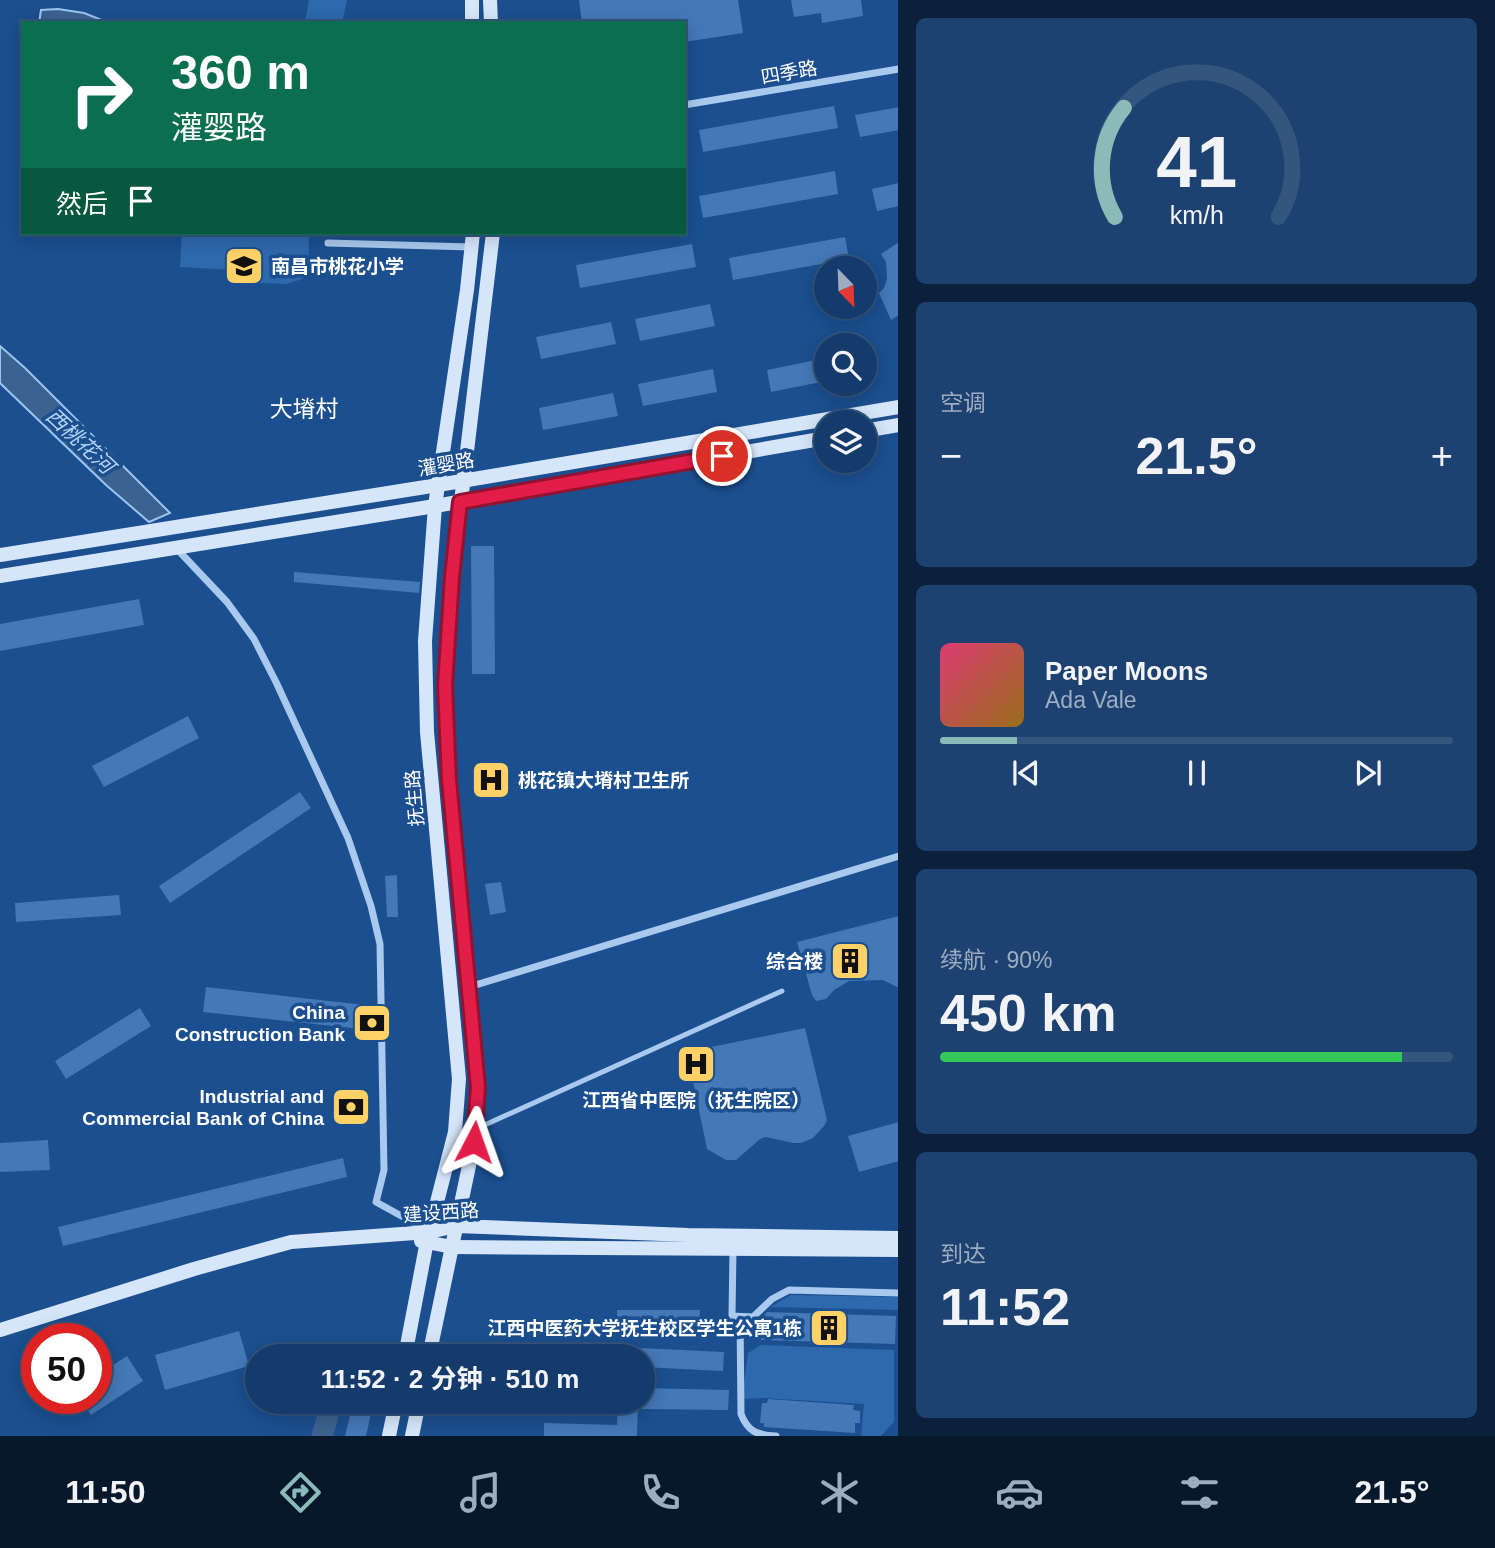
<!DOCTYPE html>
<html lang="zh">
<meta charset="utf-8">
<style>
body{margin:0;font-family:Arial,"Noto Sans SC",sans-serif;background:#1d4271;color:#f1f3f6;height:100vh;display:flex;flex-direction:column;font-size:26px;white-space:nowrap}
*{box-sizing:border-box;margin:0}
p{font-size:23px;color:#9dadc1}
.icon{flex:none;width:38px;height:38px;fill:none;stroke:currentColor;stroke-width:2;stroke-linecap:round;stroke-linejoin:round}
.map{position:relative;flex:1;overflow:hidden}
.panel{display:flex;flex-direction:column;gap:18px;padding:18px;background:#0b203b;width:597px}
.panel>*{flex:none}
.guide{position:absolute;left:21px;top:21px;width:665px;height:214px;border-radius:0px;box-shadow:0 4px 18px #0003,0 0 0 2px #33557e;background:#0b6e4f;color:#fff;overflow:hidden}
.needle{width:46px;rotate:157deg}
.fabs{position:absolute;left:814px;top:256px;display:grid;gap:14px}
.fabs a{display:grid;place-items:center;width:63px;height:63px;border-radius:50%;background:#143b6b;box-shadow:0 4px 18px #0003,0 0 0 2px #33557e;font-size:35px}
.speed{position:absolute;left:21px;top:1323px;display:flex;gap:14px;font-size:35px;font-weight:700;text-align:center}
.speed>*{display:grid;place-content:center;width:91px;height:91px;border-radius:50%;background:#143b6b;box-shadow:0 4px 18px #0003,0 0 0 2px #33557e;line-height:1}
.speed .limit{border:10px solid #d22;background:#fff;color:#111}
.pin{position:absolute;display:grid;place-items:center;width:60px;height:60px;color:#fff;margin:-30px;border:4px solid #fff;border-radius:50%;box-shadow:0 2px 7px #0007}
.me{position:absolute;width:77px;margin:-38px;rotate:4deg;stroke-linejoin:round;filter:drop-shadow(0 0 5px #0008)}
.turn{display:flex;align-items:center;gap:24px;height:147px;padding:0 35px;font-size:32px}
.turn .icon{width:91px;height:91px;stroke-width:2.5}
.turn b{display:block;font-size:49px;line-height:60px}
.then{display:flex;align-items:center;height:66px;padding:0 35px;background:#0003;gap:14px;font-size:26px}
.big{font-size:52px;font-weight:700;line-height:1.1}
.panel .tile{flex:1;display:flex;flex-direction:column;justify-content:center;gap:10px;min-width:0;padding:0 24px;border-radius:10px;background:#1d4271}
.panel .dial{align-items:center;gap:0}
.dial svg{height:182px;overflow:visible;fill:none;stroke:#33557e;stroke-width:7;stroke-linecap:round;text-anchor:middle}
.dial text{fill:#f1f3f6;stroke:none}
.song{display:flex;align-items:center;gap:21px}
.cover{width:84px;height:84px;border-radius:10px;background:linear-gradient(135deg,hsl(340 70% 55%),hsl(40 70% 35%))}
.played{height:7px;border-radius:4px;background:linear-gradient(90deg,#8bbbb9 15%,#33557e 15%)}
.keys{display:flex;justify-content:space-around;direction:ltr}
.heat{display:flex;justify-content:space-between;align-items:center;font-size:38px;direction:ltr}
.charge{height:10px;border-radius:5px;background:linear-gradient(90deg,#34c759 90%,#33557e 0)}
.trip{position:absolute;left:245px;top:1344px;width:410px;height:70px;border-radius:35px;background:#143b6b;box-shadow:0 4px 18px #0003,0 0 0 2px #33557e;font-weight:700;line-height:70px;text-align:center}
.dock{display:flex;height:112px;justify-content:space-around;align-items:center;background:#08182b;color:#9dadc1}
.dock .icon{width:49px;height:49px}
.dock .active{color:#8bbbb9}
.dock b{font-size:32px;color:#f1f3f6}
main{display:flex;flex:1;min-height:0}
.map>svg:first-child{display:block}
.green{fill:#2e69ad}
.water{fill:#3c6290;stroke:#9cc4f0;stroke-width:2}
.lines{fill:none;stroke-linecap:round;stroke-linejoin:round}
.river{stroke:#3c6290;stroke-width:21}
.building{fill:#4478b7}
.lane{stroke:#a9c9ee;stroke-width:5}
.street{stroke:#a9c9ee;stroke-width:7}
.secondary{stroke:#d6e6fa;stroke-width:14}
.route-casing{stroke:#92132f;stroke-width:18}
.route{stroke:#e11d48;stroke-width:12}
.labels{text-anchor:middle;stroke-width:7;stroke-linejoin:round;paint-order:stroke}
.street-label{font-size:19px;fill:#fff;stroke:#1b4f8f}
.poi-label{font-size:19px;font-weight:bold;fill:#fff;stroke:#1b4f8f;text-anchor:end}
.water-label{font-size:21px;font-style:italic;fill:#b5d3f5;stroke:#1b4f8f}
.quarter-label{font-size:23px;fill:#fff;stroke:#1b4f8f}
</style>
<main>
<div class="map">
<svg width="899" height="1436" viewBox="0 0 899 1436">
<rect width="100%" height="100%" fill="#1b4f8f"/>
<g class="green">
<path d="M309,0H347L342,23H305Z"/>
<path d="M182,233H309L308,277L287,284L234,282V270L180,267Z"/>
<path d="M791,1295L898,1297V1310L770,1307Z"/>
<path d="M761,1345L894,1350V1422L881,1436H861L864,1404L762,1398L742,1399L748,1353Z"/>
</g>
<g class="water">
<path d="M58,9L84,13L109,23H39L41,10Z"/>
<path d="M0,346L25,368L170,513L149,522L106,485L0,383Z"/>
</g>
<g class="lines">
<path class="river" d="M322,1436L332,1402"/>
</g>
<g class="building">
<path d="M579,0H738L743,33L684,42V23H582Z"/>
<path d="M791,0H861L863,16L822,23L821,13L794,17Z"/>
<path d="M834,106L838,128L703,152L699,130Z"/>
<path d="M899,107V130L860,137L855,115Z"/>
<path d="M835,171L838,194L703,218L699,196Z"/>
<path d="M899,183V206L877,211L872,189Z"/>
<path d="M845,237L849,259L733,280L729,258Z"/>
<path d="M899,242V315L891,320L879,293L884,288L887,279L886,262L881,254Z"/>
<path d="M692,244L696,267L580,288L576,265Z"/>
<path d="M710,304L715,326L640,341L635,319Z"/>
<path d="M611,322L616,344L541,359L536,337Z"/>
<path d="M826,358V381L771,392L767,370Z"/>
<path d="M713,369L717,392L643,406L638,384Z"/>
<path d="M613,393L618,416L543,430L539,408Z"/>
<path d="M471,546H494L495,674H472Z"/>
<path d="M294,572L420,582L419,593L294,582Z"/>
<path d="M139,599L144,625L0,651V624Z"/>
<path d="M188,716L199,738L104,787L92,766Z"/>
<path d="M300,792L311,808L170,903L159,886Z"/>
<path d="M397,875L398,917H387L385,876Z"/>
<path d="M501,882L506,912L490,915L485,884Z"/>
<path d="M119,895L121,915L16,922L15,903Z"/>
<path d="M899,916V988L883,980L849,981L834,990L826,999L816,1001L812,995L797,942Z"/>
<path d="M206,987L373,1006L370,1030L203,1012Z"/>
<path d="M140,1008L151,1026L66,1079L55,1061Z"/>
<path d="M805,1028L827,1120L824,1126L813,1138L801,1143H793L766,1137L760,1139L736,1160H726L707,1149L687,1052Z"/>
<path d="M899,1122V1161L859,1172L848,1136Z"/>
<path d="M48,1140L50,1170L0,1172V1143Z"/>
<path d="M343,1158L347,1177L63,1246L58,1227Z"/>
<path d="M617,1310H700L699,1330H617Z"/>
<path d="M767,1312L896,1316L895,1344L761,1340L762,1317Z"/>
<path d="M239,1331L249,1366L165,1390L155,1355Z"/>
<path d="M619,1347L724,1352L723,1371L642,1367V1356H618Z"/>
<path d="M127,1356L143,1381L91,1415L80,1398H96V1376Z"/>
<path d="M642,1388L729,1390L728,1410L642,1409Z"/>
<path d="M768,1399L854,1405L853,1410L860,1411V1423H855V1433L764,1427V1423H760L762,1403H767Z"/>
<path d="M618,1402H638L637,1436H544V1423L617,1425Z"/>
<path d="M353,1404L372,1409L366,1436H345Z"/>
</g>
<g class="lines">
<path class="lane" d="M478,1128L782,991"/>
<g class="street">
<path d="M684,105L899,69"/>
<path d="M328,243L471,247"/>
<path d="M177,549L227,602L254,639L276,682L348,838L371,906L380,944L384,1170L376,1202L425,1229"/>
<path d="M469,987L899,856"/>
<path d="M733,1250L732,1316L753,1317L772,1299L789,1290L899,1293"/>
<path d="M740,1318L741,1414C748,1432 757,1435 776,1436"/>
</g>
<g class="secondary">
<path d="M472,0V23"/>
<path d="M490,0L491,23"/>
<path d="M864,431L899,425"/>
<path d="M0,555L438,485L899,407"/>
<path d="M0,576L435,506L826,438"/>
<path d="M421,1241L452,1247L899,1250"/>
<path d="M0,1330L194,1269L291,1242L429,1232L456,1226L688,1235L899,1238"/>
<path d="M405,1356L427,1241L455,1132L459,1079L427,732L425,641L435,506L467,290L473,233"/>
<path d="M429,1356L474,1142L478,1087L449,780L445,686L452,577L493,233"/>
<path d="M389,1436L396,1402"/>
<path d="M412,1436L419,1402"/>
</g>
</g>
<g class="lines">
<g class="route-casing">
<path id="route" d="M474,1142L478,1087L449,780L445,686L452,577L460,502L722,456"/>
</g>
<use href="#route" class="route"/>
</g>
<defs>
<g id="school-square" transform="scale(2.0125)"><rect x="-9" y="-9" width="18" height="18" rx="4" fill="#ffd166" stroke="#1b4f8f"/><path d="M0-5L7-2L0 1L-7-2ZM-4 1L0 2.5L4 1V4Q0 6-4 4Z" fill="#111"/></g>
<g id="hospital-square" transform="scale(2.0125)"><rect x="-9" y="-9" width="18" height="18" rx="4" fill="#ffd166" stroke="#1b4f8f"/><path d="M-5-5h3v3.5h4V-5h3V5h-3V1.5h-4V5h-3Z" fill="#111"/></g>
<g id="building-square" transform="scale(2.0125)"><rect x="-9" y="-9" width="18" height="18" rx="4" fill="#ffd166" stroke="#1b4f8f"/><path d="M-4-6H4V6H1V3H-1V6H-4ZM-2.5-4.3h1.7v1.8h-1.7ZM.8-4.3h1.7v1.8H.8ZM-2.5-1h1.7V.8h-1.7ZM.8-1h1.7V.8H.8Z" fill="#111"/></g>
<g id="bank-square" transform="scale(2.0125)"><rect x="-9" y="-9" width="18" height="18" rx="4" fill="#ffd166" stroke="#1b4f8f"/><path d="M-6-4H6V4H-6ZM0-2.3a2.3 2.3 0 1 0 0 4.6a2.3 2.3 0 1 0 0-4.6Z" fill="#111"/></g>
</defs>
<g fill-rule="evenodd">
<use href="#school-square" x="244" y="266"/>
<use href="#hospital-square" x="491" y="780"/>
<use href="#building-square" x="850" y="961"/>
<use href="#bank-square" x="372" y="1023"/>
<use href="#hospital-square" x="696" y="1064"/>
<use href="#bank-square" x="351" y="1107"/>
<use href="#building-square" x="829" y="1328"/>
</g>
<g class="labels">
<g class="street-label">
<text transform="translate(789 72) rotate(-10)" y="7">四季路</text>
<text transform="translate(446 464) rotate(-10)" y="7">灌婴路</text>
<text transform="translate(414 798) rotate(-95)" y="7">抚生路</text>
<text transform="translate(441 1212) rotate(-4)" y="7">建设西路</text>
</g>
<g class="poi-label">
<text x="271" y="273" text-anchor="start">南昌市桃花小学</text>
<text x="518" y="787" text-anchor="start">桃花镇大塉村卫生所</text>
<text x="823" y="968">综合楼</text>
<text x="345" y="1019">China<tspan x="345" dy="22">Construction Bank</tspan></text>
<text x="324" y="1103">Industrial and<tspan x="324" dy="22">Commercial Bank of China</tspan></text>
<text x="696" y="1107" text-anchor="middle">江西省中医院（抚生院区）</text>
<text x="802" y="1335">江西中医药大学抚生校区学生公寓1栋</text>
</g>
<g class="water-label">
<text transform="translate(80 441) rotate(43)" y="7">西桃花河</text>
</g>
<g class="quarter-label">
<text x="304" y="417">大塉村</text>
</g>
</g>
</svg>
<div class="fabs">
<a><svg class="needle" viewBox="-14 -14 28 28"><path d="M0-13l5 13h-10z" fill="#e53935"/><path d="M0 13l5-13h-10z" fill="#9dadc1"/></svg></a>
<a><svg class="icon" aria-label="search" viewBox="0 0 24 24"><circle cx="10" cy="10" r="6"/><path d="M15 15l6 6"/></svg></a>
<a><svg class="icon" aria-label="layers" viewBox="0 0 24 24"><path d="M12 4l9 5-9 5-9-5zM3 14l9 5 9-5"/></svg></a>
</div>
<div class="speed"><div class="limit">50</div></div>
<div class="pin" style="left:722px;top:456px;background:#d93025"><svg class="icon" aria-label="arrive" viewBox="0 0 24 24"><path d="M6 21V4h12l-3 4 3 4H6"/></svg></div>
<svg class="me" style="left:474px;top:1142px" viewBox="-20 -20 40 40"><path d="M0-17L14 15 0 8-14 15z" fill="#e11d48" stroke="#fff" stroke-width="4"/></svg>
<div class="trip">11:52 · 2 分钟 · 510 m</div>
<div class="guide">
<div class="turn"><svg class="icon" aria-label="right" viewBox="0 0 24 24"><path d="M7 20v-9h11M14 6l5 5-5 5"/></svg><div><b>360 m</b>灌婴路</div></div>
<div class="then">然后<svg class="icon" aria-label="arrive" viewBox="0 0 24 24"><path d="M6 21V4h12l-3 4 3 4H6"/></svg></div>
</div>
</div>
<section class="panel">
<div class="tile dial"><svg viewBox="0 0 100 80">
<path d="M14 69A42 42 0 1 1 86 69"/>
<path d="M14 69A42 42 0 0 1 18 21" stroke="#8bbbb9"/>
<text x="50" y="56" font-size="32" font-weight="700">41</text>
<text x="50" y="72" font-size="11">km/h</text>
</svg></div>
<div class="tile"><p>空调</p>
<div class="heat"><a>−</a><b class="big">21.5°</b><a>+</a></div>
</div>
<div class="tile">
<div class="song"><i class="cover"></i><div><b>Paper Moons</b><p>Ada Vale</p></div></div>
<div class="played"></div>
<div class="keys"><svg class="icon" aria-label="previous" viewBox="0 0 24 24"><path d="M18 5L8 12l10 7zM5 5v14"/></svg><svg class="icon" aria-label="pause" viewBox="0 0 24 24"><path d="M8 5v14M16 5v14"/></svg><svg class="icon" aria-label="next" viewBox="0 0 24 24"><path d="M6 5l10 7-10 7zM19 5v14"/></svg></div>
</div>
<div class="tile"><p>续航 · 90%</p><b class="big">450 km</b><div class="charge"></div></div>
<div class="tile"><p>到达</p><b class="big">11:52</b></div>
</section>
</main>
<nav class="dock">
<b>11:50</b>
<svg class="icon active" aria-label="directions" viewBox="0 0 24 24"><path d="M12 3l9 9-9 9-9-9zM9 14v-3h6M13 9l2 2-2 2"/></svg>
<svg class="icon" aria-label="music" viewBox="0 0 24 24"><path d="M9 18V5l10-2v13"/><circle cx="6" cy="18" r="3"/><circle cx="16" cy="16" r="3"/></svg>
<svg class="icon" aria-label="phone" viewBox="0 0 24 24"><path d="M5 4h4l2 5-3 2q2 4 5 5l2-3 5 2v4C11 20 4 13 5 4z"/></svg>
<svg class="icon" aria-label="climate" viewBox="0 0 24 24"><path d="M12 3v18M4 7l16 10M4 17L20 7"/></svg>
<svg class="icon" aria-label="car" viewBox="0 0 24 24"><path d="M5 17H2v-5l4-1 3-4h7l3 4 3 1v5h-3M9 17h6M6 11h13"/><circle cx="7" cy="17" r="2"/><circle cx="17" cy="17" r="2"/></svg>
<svg class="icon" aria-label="filters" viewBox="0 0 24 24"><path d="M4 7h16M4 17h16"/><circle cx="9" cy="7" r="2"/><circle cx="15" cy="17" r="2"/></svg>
<b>21.5°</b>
</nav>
